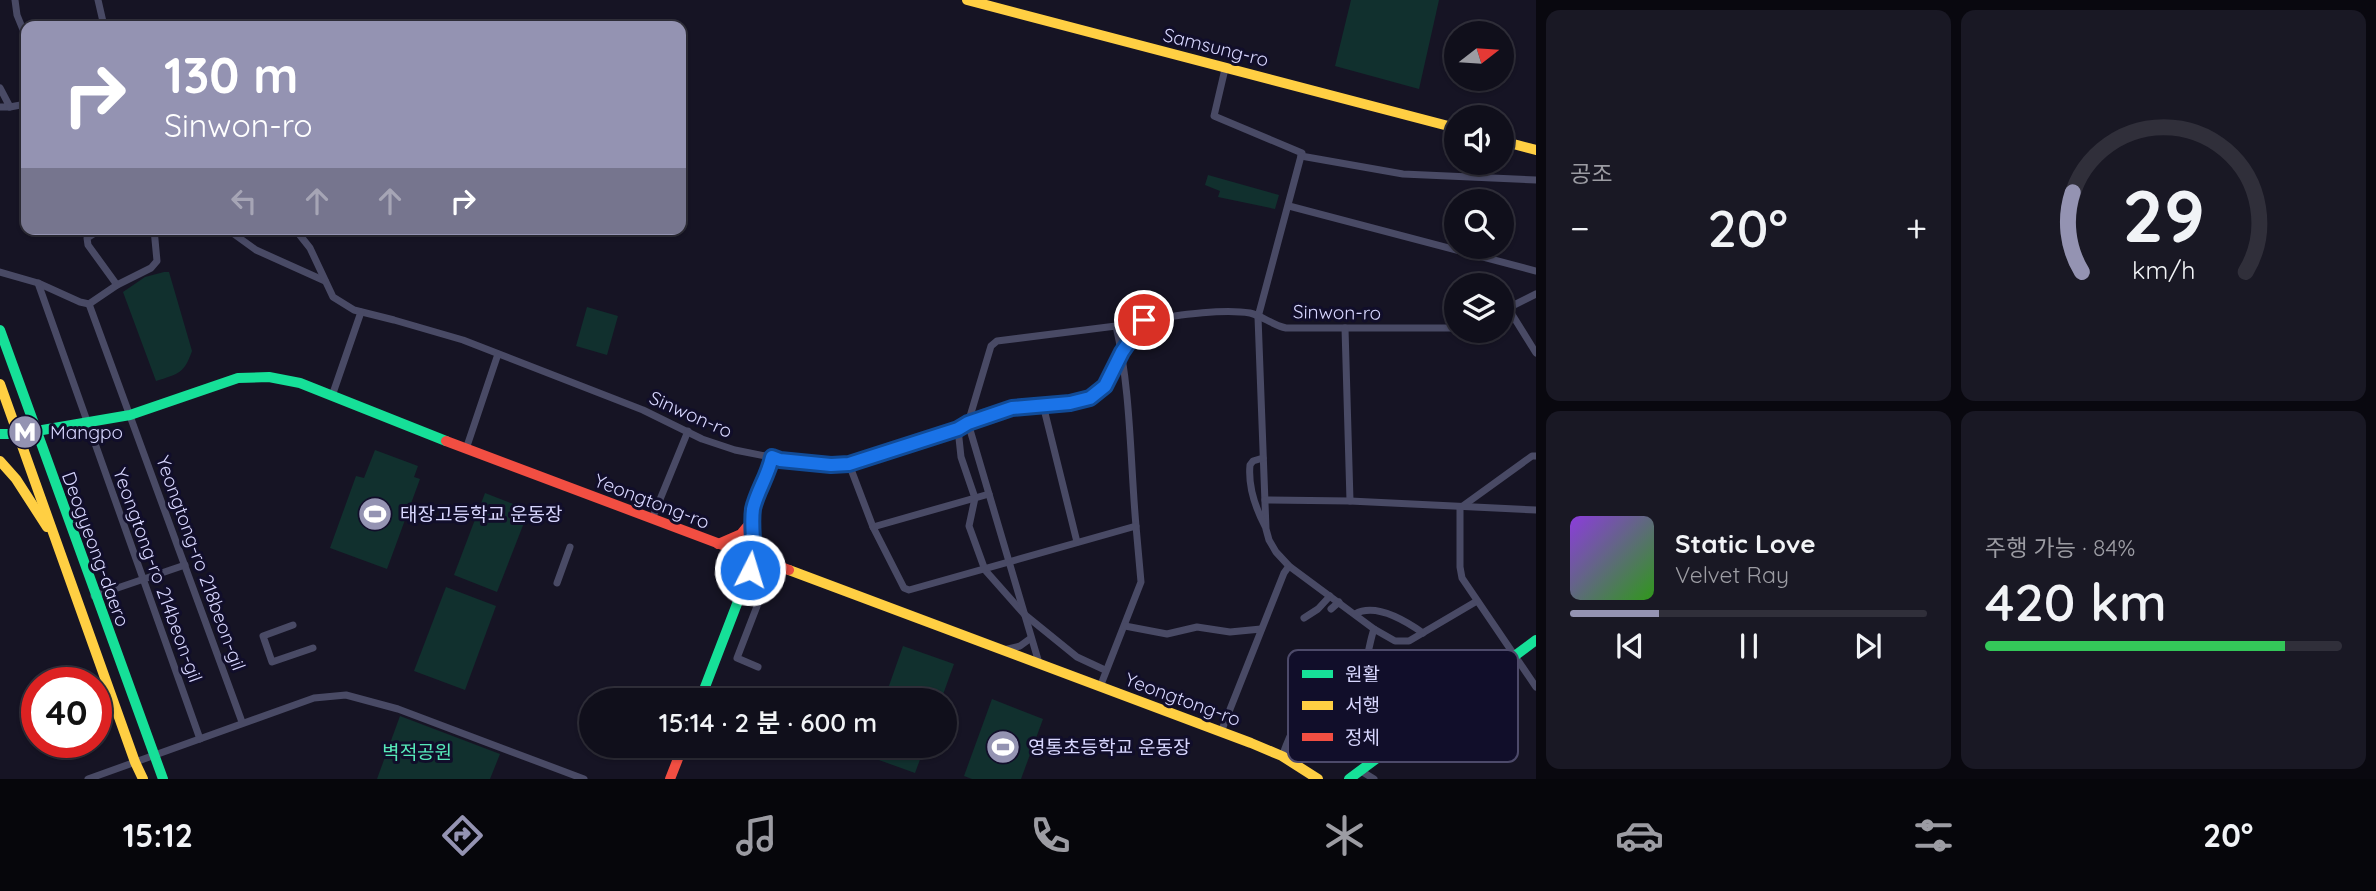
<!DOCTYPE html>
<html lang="ko">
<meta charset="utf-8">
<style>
body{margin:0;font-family:Quicksand,"Noto Sans KR",sans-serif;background:#191824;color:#f1f3f6;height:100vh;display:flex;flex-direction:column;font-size:26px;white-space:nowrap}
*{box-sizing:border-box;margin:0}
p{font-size:23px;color:#9c9ca3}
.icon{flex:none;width:38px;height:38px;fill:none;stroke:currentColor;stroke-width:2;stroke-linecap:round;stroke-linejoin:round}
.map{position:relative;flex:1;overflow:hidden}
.sheet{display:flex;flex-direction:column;gap:10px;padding:10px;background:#09080f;width:840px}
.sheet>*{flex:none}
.hud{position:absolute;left:21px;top:21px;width:665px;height:214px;border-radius:14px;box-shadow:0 2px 5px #0004,0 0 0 2px #302f3a;background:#9493b2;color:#fff;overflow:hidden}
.needle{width:46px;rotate:73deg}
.buttons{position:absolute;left:1444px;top:21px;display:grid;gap:14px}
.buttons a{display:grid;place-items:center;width:70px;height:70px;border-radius:50%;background:#100f1b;box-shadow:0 2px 5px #0004,0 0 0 2px #302f3a;font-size:35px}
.speed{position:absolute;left:21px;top:667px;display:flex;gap:14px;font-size:35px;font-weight:700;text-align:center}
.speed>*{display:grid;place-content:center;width:91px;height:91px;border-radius:50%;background:#100f1b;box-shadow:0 2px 5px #0004,0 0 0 2px #302f3a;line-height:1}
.speed .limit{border:10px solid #d22;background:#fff;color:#111}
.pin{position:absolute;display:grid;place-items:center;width:60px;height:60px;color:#fff;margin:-30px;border:4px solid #fff;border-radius:50%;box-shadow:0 2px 7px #0007}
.me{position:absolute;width:77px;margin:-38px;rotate:5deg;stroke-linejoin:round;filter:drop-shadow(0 0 5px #0008)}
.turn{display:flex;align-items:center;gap:24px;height:147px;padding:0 28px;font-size:32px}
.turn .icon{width:91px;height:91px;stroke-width:2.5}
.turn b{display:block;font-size:49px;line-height:60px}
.lanes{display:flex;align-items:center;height:66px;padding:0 28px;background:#0003;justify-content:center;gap:35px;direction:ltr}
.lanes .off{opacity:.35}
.big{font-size:52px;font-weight:600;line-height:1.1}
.sheet .card{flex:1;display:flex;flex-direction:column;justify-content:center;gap:10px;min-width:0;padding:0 24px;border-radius:14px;background:#191824}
.sheet .dial{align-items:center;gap:0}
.dial svg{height:182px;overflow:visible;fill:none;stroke:#302f3a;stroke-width:7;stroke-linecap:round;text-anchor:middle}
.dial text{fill:#f1f3f6;stroke:none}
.song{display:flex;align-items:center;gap:21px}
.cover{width:84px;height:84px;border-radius:10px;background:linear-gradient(135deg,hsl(270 70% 55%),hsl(110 70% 35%))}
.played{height:7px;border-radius:4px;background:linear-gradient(90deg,#9493b2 25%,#302f3a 25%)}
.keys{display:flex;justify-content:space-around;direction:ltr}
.heat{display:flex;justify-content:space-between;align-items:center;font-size:38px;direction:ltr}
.charge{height:10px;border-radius:5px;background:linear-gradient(90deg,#34c759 84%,#302f3a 0)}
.sheet .tiles{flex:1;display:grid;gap:10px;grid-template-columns:repeat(2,1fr)}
.trip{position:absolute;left:579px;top:688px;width:378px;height:70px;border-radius:35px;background:#100f1b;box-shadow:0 2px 5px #0004,0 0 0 2px #302f3a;font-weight:600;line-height:70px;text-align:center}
.menu{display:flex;height:112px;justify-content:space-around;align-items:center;background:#06060b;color:#9c9ca3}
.menu .icon{width:49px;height:49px}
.menu .selected{color:#9493b2}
.menu b{font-size:32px;color:#f1f3f6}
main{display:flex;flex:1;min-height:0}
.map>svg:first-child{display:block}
.green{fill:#11302e}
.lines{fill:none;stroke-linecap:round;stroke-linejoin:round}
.street{stroke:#494a65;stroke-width:7}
.fast{stroke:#16e098;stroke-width:10}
.slow{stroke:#ffcf43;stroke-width:10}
.jam{stroke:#f24e42;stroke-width:10}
.route-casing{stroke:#114b97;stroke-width:18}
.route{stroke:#1a73e8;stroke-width:12}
.labels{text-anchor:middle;stroke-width:6;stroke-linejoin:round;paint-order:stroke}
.street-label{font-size:19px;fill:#d8d7ff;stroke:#110e2a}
.poi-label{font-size:19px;fill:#d8d7ff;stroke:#110e2a;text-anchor:start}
.park-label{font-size:19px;fill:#57eaba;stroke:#110e2a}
.key{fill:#110e2a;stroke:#4d4a6a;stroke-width:2}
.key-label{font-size:19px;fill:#d8d7ff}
</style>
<main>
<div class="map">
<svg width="1536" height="779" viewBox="0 0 1536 779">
<rect width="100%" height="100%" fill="#161424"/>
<g class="green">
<path d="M1351,0H1439L1419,89L1335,66Z"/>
<path d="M1208,175L1279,195L1275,209L1218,197L1220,191L1205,185Z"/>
<path d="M164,272H169L192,351C184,374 178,374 156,381L123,292L145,277Z"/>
<path d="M587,307L618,316L607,355L576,346Z"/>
<path d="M375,450L418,466L414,477L420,479L387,569L330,548L356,476L364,478Z"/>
<path d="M485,493L529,510L497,592L454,575Z"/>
<path d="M446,587L496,606L465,690L414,671Z"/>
<path d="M903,646L954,664L941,700H884Z"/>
<path d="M992,699L1043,719L1021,779H972L964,776Z"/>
<path d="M400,716L500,754L490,779H377Z"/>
<path d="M868,746H925L915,773L865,755Z"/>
</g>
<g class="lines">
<g class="street">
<path d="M15,0L17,15L26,37"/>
<path d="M98,0L104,26"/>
<path d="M1225,69L1214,116L1302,153L1301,156L1403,174L1536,180"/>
<path d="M0,88L10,107H0"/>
<path d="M10,107L26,104"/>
<path d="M1301,156L1258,317L1266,529L1269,540L1276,552L1289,566L1374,629L1395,641H1409L1477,601"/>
<path d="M1289,206L1536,271"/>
<path d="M101,229L87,238L88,245L117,285"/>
<path d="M227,229L256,250L325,281"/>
<path d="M295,229L310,248L333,297L354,310L394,320L463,340L643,410L702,439L735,450L796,462L831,465L849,464L958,429L968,423L1012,408L1070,403L1090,398L1105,385L1122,352L1145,320C1173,316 1222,308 1250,313C1263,316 1272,325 1286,328H1456"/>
<path d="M0,272L38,283L80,302L89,304L117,285L151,268L157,261L154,229"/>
<path d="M38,283L200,739"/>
<path d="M89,304L242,722"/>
<path d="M1508,308L1536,353"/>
<path d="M1502,311L1536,294"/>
<path d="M1116,326C1131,391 1130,459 1136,526"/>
<path d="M1345,328L1350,501"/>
<path d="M332,396L361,312"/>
<path d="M1043,405L1077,542"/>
<path d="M958,429L961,457L975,498L969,526L985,570L1024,614L1077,657L1105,670"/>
<path d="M466,449L498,354"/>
<path d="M1536,456H1532L1460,508V567L1462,578L1536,687"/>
<path d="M1263,458L1253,461L1250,465C1248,486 1255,507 1265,526"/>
<path d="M849,464L873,527L904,588L909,590L1136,526L1141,582L1100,687"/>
<path d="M1265,500L1350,501L1536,510"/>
<path d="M652,519L688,431"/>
<path d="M873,527L989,494"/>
<path d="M557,583L570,547"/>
<path d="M94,596L185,565"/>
<path d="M1331,609L1339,602"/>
<path d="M1355,614C1376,602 1406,621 1423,633"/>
<path d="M1304,618L1318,609L1330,596"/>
<path d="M293,625L263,636L272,662L313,648"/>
<path d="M1125,626L1167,634L1197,627L1230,632L1261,629"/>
<path d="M1004,650L1020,646L1031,638"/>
<path d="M1367,659L1383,677L1385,729L1394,748"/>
<path d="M1039,663L968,423L991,346L997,341L1116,326L1145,320"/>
<path d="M758,667L737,658L759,601"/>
<path d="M1221,732L1284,573L1289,566"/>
<path d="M1282,756C1287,745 1290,731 1299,722C1315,703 1342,701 1357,681C1368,666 1368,646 1374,629"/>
<path d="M1361,771L1374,779"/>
<path d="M88,779L314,698L346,695L398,709L584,779"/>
</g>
<g class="fast">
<path d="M0,330L163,779"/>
<path d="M0,434H19L130,415L238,378L269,377L300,383L446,441"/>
<path d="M700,700L755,557L751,522L772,457"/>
<path d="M1349,779L1536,640"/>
</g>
<g class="slow">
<path d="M967,0L1456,128"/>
<path d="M1502,141L1536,150"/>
<path d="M0,384L135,762L143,779"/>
<path d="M0,461L16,479L47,527"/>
<path d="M789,570L1251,743L1282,756L1318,779"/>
</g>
<g class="jam">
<path d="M446,441L789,570"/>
<path d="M718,544L741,534L751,522"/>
<path d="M670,779L683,746"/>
</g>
</g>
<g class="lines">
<g class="route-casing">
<path id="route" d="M750,570C757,550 750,530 753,509C757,491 768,476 772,457L780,460L831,465L849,464L958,429L968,423L1012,408L1070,403L1090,398L1105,386L1122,352L1144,320"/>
</g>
<use href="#route" class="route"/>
</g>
<defs>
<g id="metro-disc" transform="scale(1.75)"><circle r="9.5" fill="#9493b2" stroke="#110e2a"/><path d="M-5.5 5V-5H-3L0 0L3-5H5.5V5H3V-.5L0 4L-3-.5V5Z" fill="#fff"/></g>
<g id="stadium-disc" transform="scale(1.75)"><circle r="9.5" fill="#9493b2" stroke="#110e2a"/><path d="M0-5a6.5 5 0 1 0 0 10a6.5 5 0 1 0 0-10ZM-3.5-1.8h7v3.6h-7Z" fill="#fff"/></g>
</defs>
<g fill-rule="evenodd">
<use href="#metro-disc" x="25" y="432"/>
<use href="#stadium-disc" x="375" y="514"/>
<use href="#stadium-disc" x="1003" y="747"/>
</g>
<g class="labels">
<g class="street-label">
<text transform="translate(1216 47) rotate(14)" y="7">Samsung-ro</text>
<text transform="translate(1337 312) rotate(1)" y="7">Sinwon-ro</text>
<text transform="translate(691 414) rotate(24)" y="7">Sinwon-ro</text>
<text transform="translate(652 501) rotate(21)" y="7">Yeongtong-ro</text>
<text transform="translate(96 549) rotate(70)" y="7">Deogyeong-daero</text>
<text transform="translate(201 563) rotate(70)" y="7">Yeongtong-ro 218beon-gil</text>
<text transform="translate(158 575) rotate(70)" y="7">Yeongtong-ro 214beon-gil</text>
<text transform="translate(1183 699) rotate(20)" y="7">Yeongtong-ro</text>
</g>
<g class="poi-label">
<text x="50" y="439">Mangpo</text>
<text x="400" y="521">태장고등학교 운동장</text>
<text x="1028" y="754">영통초등학교 운동장</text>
</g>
<g class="park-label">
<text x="417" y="759">벽적공원</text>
</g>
</g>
<rect x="1288" y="650" width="230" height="112" rx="10" class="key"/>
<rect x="1302" y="670" width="31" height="8" fill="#16e098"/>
<rect x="1302" y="701" width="31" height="9" fill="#ffcf43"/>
<rect x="1302" y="733" width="31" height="8" fill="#f24e42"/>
<g class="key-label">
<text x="1345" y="681">원활</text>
<text x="1345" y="712">서행</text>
<text x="1345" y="744">정체</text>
</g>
</svg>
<div class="buttons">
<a><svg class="needle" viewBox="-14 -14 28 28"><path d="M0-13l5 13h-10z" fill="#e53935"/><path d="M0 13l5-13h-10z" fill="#9c9ca3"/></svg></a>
<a><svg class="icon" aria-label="sound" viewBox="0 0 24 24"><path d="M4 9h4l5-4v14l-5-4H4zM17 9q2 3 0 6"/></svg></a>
<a><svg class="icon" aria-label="search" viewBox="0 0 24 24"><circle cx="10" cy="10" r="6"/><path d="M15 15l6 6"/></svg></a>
<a><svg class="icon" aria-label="layers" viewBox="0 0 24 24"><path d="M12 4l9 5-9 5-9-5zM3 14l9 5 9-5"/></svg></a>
</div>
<div class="speed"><div class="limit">40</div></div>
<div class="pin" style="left:1144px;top:320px;background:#d93025"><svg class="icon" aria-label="arrive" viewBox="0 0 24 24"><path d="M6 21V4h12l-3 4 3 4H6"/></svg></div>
<svg class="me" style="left:750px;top:570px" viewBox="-20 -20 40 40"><circle r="17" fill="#1a73e8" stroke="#fff" stroke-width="3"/><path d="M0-11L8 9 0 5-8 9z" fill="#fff"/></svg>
<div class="trip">15:14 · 2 분 · 600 m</div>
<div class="hud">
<div class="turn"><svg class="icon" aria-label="right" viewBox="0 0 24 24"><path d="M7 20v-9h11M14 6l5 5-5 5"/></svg><div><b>130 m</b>Sinwon-ro</div></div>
<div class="lanes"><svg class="icon off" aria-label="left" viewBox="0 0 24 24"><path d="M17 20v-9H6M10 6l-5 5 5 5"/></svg><svg class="icon off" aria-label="ahead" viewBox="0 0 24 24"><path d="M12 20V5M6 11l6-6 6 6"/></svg><svg class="icon off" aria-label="ahead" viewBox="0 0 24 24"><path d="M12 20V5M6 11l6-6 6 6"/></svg><svg class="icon" aria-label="right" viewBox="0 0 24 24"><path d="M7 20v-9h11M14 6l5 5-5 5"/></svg></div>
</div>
</div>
<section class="sheet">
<div class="tiles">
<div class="card"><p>공조</p>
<div class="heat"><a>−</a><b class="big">20°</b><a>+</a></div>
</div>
<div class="card dial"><svg viewBox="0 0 100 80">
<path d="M14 69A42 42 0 1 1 86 69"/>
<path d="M14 69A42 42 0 0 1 10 34" stroke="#9493b2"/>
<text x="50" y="56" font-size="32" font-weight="700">29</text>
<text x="50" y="72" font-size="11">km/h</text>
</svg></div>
<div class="card">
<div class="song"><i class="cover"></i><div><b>Static Love</b><p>Velvet Ray</p></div></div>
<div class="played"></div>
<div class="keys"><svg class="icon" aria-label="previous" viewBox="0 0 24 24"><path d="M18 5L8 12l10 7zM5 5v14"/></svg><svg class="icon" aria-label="pause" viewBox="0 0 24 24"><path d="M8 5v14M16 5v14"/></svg><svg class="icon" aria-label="next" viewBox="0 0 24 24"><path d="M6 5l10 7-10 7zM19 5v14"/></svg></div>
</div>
<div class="card"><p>주행 가능 · 84%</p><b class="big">420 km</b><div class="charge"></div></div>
</div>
</section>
</main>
<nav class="menu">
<b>15:12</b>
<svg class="icon selected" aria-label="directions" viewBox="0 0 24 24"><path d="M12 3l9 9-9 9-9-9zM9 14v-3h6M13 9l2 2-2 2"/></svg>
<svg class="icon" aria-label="music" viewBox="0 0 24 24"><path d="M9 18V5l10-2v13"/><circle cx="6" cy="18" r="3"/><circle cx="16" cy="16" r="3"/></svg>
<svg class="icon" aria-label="phone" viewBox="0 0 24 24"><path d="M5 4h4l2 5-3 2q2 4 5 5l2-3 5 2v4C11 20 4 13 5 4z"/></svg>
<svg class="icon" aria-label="climate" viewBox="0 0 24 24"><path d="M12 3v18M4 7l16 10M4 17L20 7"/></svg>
<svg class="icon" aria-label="car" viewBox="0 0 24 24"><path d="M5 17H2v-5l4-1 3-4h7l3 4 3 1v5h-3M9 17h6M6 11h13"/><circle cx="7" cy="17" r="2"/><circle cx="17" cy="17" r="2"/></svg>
<svg class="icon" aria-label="filters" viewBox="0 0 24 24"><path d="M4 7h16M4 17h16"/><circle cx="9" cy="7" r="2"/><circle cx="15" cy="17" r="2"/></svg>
<b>20°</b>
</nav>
